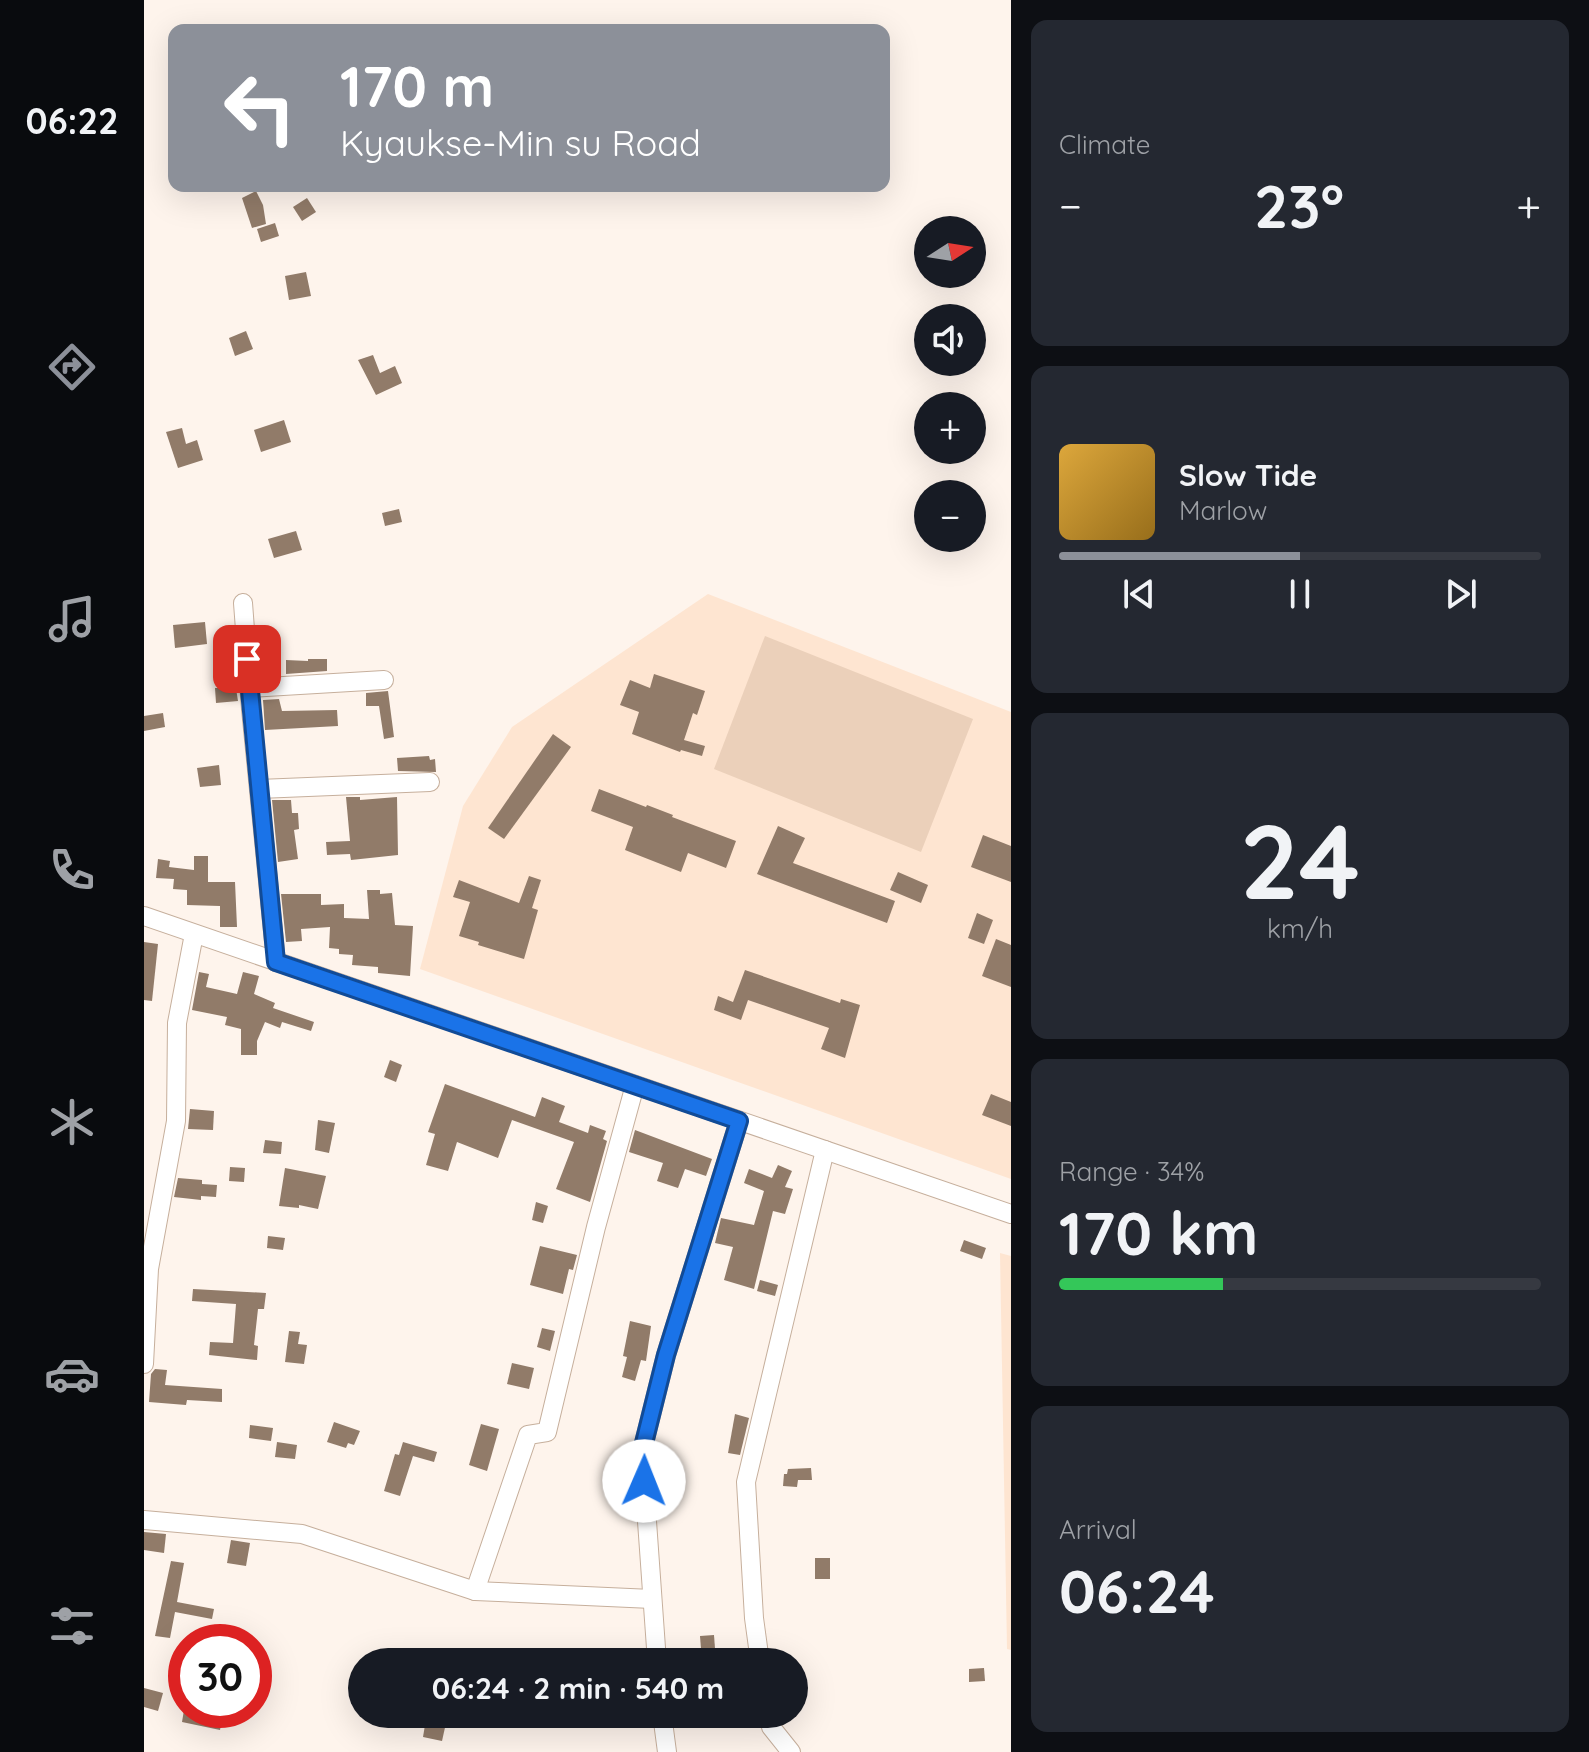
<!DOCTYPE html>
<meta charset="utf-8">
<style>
body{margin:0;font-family:Quicksand,sans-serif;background:#242831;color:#f1f3f6;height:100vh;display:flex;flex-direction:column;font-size:30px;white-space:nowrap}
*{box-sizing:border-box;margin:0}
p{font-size:26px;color:#9ea1a6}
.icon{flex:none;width:44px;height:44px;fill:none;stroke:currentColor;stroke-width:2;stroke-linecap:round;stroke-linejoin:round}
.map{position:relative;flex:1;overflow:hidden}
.sheet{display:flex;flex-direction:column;gap:20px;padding:20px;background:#0d0f14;width:578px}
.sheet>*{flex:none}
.hud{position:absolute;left:24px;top:24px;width:722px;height:168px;border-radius:16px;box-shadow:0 8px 32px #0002;background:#8c9099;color:#fff;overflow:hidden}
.needle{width:52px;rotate:78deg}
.tools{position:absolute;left:770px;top:216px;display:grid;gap:16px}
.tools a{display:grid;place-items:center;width:72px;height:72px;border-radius:50%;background:#171b24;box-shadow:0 8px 32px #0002;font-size:40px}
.speed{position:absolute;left:24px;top:1624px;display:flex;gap:16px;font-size:40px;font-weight:700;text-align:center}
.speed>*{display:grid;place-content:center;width:104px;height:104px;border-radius:50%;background:#171b24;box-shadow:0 8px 32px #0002;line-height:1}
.speed .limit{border:12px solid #d22;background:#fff;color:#111}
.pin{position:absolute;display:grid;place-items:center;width:68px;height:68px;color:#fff;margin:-34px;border-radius:16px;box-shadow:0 4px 12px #0006}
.me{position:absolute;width:88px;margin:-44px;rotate:1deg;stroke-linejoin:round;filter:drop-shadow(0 0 6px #0008)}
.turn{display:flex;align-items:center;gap:28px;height:168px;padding:0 40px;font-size:36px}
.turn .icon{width:104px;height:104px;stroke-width:2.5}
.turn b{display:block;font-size:56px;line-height:68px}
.big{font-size:60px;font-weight:700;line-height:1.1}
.sheet .widget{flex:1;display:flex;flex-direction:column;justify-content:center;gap:12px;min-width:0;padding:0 28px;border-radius:16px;background:#242831}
.sheet .dial{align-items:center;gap:0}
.dial b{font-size:104px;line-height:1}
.song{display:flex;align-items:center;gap:24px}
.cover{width:96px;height:96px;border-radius:12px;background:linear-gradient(135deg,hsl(40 70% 55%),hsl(40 70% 35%))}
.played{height:8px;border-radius:4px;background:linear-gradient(90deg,#8c9099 50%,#363941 50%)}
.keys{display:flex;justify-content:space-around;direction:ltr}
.heat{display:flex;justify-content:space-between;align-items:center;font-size:44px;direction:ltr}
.charge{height:12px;border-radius:6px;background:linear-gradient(90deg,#34c759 34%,#363941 0)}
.trip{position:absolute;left:204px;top:1648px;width:460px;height:80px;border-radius:40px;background:#171b24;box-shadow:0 8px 32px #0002;font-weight:700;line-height:80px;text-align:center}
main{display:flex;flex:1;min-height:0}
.tabs{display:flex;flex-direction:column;width:144px;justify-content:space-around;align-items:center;background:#090b0e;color:#9ea1a6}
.tabs .icon{width:56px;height:56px}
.tabs .active{color:#8c9099}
.tabs b{font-size:36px;color:#f1f3f6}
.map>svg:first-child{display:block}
.built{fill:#fee5d1}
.green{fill:#ebd0ba}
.building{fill:#917b69}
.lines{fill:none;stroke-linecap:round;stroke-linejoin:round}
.minor-casing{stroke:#c6af9c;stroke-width:20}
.minor{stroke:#fff;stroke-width:18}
.route-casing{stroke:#114b97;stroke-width:20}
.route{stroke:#1a73e8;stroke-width:14}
</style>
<main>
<nav class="tabs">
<b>06:22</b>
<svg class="icon active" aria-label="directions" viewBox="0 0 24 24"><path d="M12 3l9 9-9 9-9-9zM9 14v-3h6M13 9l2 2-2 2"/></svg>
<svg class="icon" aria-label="music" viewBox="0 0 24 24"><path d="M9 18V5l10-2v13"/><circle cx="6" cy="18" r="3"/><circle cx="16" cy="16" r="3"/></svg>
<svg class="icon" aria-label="phone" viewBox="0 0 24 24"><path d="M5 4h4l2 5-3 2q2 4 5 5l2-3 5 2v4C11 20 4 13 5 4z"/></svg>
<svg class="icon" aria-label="climate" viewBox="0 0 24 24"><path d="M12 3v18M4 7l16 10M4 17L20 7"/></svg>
<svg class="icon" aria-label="car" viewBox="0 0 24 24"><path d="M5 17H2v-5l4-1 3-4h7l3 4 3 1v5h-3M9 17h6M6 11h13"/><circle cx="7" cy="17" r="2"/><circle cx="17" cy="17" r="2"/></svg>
<svg class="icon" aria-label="filters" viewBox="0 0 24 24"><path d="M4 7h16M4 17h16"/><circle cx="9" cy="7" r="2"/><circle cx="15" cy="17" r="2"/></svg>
</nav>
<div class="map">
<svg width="867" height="1752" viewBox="0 0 867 1752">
<rect width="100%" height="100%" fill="#fef4ec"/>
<g class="built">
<path d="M564,594L867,712V1179L276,969L319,806L368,727Z"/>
<path d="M856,1253L867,1256V1650L863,1649Z"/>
</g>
<path class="green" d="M621,636L829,719L777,852L570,769Z"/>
<g class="building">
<path d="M112,191L119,205L122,224L108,228L98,198Z"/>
<path d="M163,198L172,212L158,221L149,207Z"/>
<path d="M131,223L135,236L117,242L113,229Z"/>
<path d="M162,272L167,296L145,300L141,276Z"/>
<path d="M102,331L109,349L91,356L85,338Z"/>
<path d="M229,355L236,373L251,366L258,383L232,395L214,360Z"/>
<path d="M140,420L147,442L117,452L110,430Z"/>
<path d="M38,428L42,444L53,440L59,460L34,468L22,432Z"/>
<path d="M255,509L258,522L241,526L238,513Z"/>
<path d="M152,531L158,550L130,558L124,539Z"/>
<path d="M61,622L63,644L31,648L29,625Z"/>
<path d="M164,659H183V671L142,674V660L164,661Z"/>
<path d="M88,663L94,701L72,703L71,688H78L75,664Z"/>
<path d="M510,674L561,691L553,715L549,713L540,740L561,746L558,756L537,750L536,752L488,734L495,712L476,705L486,680L506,688Z"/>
<path d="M244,691L250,737L240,739L235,706H222V693Z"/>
<path d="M135,699L138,711L193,710L194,726L121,730L119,700Z"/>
<path d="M19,713L21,727L0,731V716Z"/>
<path d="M409,734L427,747L360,839L344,828Z"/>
<path d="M285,756L286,760L291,759L292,772L254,771L253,758Z"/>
<path d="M75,765L77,785L56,787L53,768Z"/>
<path d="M455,789L502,807L503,805L529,815L528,817L592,841L582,868L544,853L537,872L481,850L489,827L447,811Z"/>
<path d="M202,797H216V800L253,797L254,855L207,860L206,854L183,855L182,842L206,841Z"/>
<path d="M128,800H147L148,813H154L155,829L150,830L154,859L134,862Z"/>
<path d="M634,826L661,838L649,863L751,901L743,923L613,874Z"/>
<path d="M839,835L867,846V882L827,867Z"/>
<path d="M50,856H64V882H91L93,927H76V906L43,905V890L29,889L30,879L12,878L14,859L26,861L25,867L50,870Z"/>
<path d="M754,872L784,885L777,903L746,890Z"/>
<path d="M385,876L397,880L388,908L394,910L380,959L334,945L335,942L315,936L326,902L309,897L315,880L375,903Z"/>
<path d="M223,890H236V894L248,893L251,925L269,926L266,976L234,973V967L208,965L209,955L195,954V949L185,948L186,927L157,929L158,941L142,942L137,894H177V905L200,904V918L225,919Z"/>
<path d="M833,913L849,920L840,944L824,938Z"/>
<path d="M852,939L867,945V987L838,976Z"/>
<path d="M0,942L14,944L8,1001L0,1000Z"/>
<path d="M601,970L696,1003L697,999L716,1005L701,1058L677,1049L685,1028L604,1000L597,1020L570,1010L574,996L589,1002Z"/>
<path d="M55,972L65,974L62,987L93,994L99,972L115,976L110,994L131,1003L129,1008L170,1022L167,1031L138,1022L136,1028L121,1022L113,1041V1055H97V1029L81,1025L83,1017L48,1010Z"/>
<path d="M246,1060L258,1065L252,1082L240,1077Z"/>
<path d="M301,1084L391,1117L398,1097L421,1106L415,1122L444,1133L446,1125L462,1131L459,1139L463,1141L446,1202L412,1189L430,1142L368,1120L354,1158L313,1142L304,1171L282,1165L291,1134L284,1132Z"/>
<path d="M847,1094L867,1102V1126L838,1115Z"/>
<path d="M46,1109L70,1111L69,1130L44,1129Z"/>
<path d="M174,1120L191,1123L185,1153L171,1150Z"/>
<path d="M491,1130L568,1159L562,1176L541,1169L534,1188L513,1181L519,1163L485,1152Z"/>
<path d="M121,1140L138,1142L137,1154L119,1153Z"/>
<path d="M634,1165L648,1171L641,1187L649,1189L641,1214L629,1211L610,1289L580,1280L589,1247L571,1243L577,1218L610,1225L620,1191L600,1183L605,1169L628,1178Z"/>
<path d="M86,1167L101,1168L100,1182L85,1181Z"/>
<path d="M141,1168L182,1176L174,1209L155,1205V1208L135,1206Z"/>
<path d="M34,1178L58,1180V1184L73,1185L72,1197L57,1196V1200L30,1197Z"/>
<path d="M392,1202L404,1206L399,1223L388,1220Z"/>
<path d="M124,1236L141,1238L139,1250L123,1248Z"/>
<path d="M820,1240L842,1248L838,1259L816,1251Z"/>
<path d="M396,1246L433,1255L429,1270L425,1269L419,1294L386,1285Z"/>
<path d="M616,1280L634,1285L631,1296L613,1291Z"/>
<path d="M49,1289L122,1293L120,1309H114L110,1345L114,1346L113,1360L65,1355L66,1342L89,1343L92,1304L48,1301Z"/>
<path d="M486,1321L507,1326L502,1361L497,1360L491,1381L478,1377L483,1357L479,1356Z"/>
<path d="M398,1328L411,1331L406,1351L393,1347Z"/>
<path d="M145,1331L156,1332L154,1344L163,1345L160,1364L141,1362Z"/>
<path d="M368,1363L390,1368L385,1389L363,1384Z"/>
<path d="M11,1369L23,1370L21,1385L78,1389V1402L43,1400L42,1405L5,1402L7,1374Z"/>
<path d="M591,1414L605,1418L596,1455L584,1453Z"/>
<path d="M190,1422L216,1431L210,1445L204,1443L202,1448L183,1442Z"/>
<path d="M337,1424L355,1429L343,1471L325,1465Z"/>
<path d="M106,1425L129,1428L127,1441L105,1438Z"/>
<path d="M133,1442L153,1445L151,1459L131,1457Z"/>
<path d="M259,1442L293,1452L290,1462L269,1456L256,1496L240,1491L251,1454L255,1455Z"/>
<path d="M667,1468L668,1480H654L653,1487L639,1486L640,1474H643L644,1469Z"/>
<path d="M0,1532L22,1534L20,1553L0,1550Z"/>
<path d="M87,1540L106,1543L102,1566L83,1563Z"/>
<rect x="671" y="1558" width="15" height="21"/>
<path d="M27,1561L40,1563L33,1602L70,1609L68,1619L31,1612L26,1638L11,1636Z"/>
<path d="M570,1635L572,1662H558L556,1636Z"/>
<path d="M840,1668L841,1681L825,1682V1669Z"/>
<path d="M0,1688L19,1693L14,1711L0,1707Z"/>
<path d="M40,1710H68L67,1717L78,1719L76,1730L38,1722Z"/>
<path d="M282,1719L302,1723L298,1741L279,1737Z"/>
</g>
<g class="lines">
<g class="minor-casing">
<g id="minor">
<path d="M99,603L107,709L132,962"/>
<path d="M105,688L240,680"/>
<path d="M115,789L286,782"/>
<path d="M0,916L867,1214"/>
<path d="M0,1364L5,1269L32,1121L33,1023L50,934"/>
<path d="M0,1520L158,1534L331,1591L508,1599"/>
<path d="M331,1591L384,1435L403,1432L452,1227L491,1085"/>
<path d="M513,1662L498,1451L522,1355L595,1121"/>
<path d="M616,1662L610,1618L602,1482L681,1150"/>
<path d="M518,1714L523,1752"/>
<path d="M625,1714L627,1727L647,1752"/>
</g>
</g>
<use href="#minor" class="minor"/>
</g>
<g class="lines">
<g class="route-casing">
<path id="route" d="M103,659L132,962L595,1121L522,1355L498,1451L500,1481"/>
</g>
<use href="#route" class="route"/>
</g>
</svg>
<div class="tools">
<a><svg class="needle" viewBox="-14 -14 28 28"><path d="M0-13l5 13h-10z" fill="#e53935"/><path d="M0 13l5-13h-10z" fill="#9ea1a6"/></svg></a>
<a><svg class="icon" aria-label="sound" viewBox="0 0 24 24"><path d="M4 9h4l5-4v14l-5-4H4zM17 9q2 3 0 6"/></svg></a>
<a>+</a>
<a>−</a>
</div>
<div class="speed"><div class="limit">30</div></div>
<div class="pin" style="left:103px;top:659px;background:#d93025"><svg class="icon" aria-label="arrive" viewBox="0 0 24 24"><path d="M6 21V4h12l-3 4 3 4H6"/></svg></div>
<svg class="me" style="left:500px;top:1481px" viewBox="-20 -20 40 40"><circle r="19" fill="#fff"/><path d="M0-13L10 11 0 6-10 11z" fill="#1a73e8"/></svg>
<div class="trip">06:24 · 2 min · 540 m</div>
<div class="hud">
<div class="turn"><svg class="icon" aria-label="left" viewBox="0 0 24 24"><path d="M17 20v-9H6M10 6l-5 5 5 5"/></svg><div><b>170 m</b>Kyaukse-Min su Road</div></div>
</div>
</div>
<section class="sheet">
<div class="widget"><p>Climate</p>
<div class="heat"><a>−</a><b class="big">23°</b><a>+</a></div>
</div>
<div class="widget">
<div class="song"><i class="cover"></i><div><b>Slow Tide</b><p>Marlow</p></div></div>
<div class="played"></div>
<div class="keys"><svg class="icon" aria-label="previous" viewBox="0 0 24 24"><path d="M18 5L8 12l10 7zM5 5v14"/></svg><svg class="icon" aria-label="pause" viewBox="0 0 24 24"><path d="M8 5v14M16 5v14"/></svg><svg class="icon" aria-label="next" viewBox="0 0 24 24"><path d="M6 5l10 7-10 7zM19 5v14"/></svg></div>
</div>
<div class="widget dial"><b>24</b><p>km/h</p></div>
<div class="widget"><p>Range · 34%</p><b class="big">170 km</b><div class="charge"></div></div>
<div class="widget"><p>Arrival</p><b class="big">06:24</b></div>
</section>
</main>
